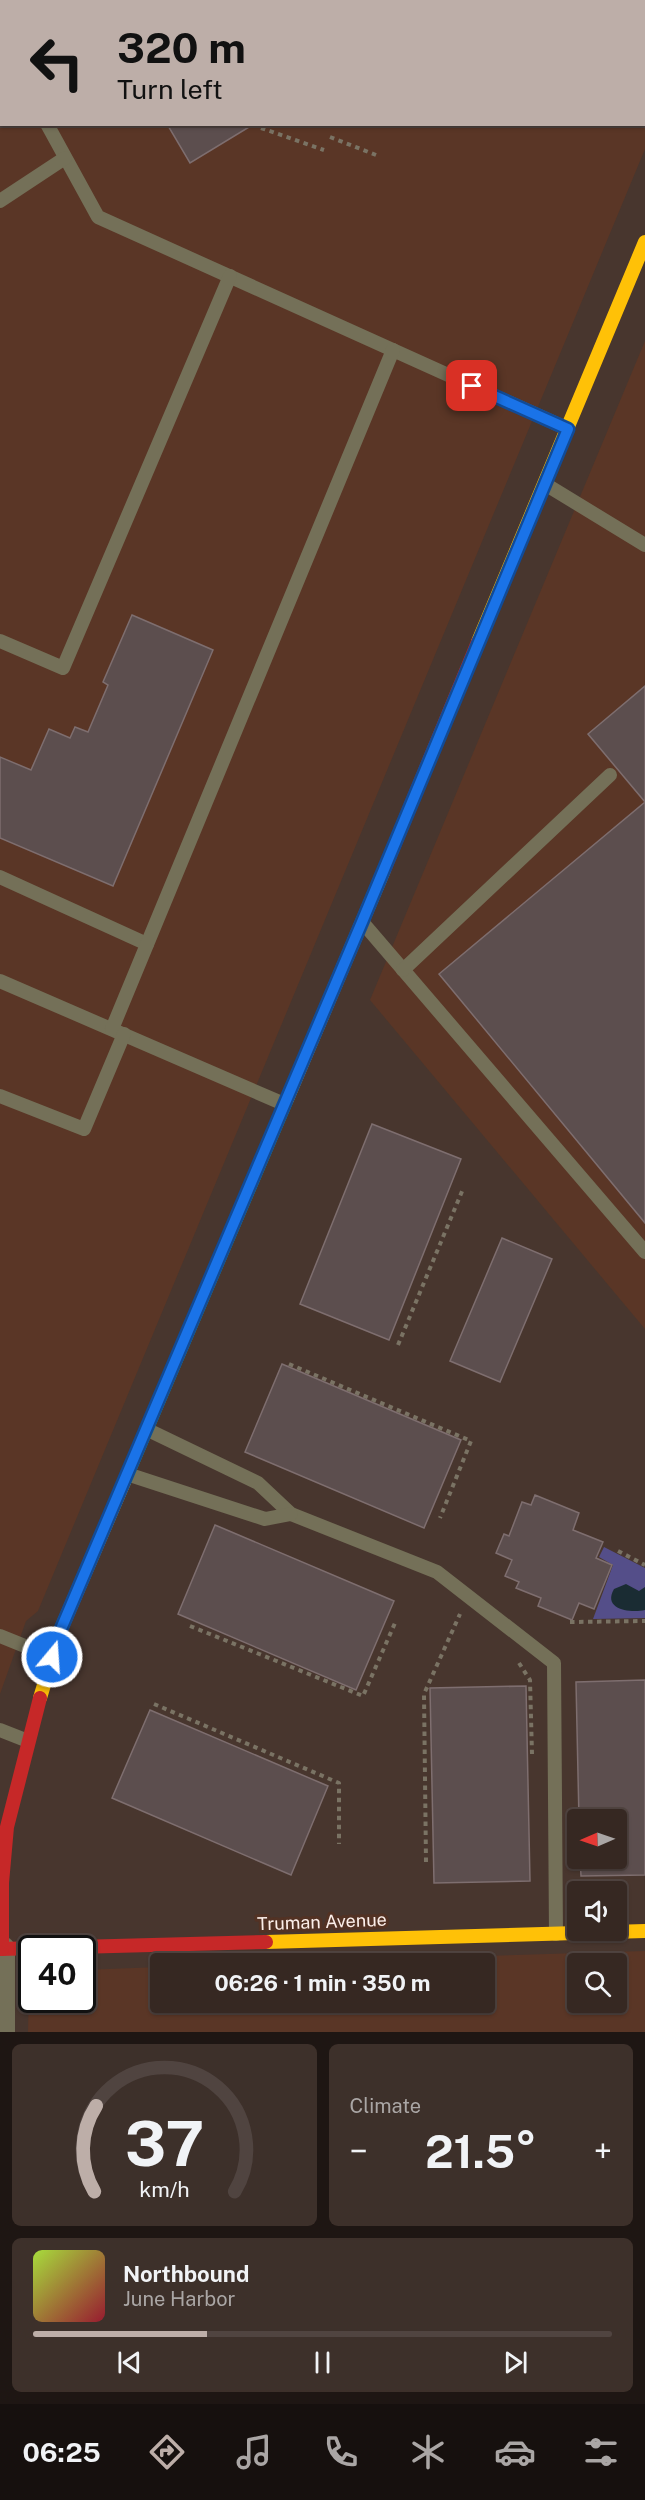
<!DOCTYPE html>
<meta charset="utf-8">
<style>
body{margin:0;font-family:"Public Sans",sans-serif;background:#3d302a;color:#f1f3f6;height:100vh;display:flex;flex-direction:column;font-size:22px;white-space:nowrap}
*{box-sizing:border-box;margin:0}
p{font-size:20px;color:#aaa6a5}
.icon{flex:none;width:33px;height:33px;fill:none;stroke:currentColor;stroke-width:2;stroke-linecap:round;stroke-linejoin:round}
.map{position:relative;height:2032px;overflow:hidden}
.details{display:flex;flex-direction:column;gap:12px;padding:12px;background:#1e1613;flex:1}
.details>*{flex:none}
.banner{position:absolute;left:0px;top:0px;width:645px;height:126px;box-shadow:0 2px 4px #0004,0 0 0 2px #504440;background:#bdaea8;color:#111;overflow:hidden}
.needle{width:39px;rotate:268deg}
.fabs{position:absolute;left:567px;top:1809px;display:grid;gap:12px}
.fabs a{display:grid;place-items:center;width:60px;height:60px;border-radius:6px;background:#362822;box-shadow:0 2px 4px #0004,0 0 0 2px #504440;font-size:30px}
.speed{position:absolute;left:18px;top:1935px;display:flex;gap:12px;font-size:30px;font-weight:700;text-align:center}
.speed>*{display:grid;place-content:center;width:78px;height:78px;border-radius:50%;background:#362822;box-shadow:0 2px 4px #0004,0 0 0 2px #504440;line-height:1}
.speed .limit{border:3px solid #111;border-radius:9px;background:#fff;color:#111}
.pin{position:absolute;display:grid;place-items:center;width:51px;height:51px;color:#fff;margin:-26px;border-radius:12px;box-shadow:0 3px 9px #0006}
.me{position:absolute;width:66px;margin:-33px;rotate:18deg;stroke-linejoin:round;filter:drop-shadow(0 0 4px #0008)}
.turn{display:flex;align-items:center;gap:21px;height:126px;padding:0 18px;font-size:27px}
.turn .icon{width:78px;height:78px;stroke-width:2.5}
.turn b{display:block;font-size:42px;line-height:51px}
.big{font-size:45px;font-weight:700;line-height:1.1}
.details .card{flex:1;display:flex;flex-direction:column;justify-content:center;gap:9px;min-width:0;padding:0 21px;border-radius:9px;background:#3d302a}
.details .dial{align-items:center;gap:0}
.dial svg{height:156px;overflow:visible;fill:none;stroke:#504440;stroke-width:7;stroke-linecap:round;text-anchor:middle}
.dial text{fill:#f1f3f6;stroke:none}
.song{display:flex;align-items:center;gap:18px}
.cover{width:72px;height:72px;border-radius:9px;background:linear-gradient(135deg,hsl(80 70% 55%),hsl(350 70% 35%))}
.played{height:6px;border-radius:3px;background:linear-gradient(90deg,#bdaea8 30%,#504440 30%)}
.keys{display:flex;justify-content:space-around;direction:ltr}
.heat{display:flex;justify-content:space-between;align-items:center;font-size:33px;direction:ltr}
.details .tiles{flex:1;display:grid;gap:12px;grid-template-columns:1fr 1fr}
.card:last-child{grid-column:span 2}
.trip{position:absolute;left:150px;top:1953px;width:345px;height:60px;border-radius:6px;background:#362822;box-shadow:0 2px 4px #0004,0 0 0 2px #504440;font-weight:700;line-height:60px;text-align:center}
.dock{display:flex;height:96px;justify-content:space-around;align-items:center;background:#16100e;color:#aaa6a5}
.dock .icon{width:42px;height:42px}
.dock .on{color:#bdaea8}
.dock b{font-size:27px;color:#f1f3f6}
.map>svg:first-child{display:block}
.built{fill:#5a3626;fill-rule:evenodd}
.green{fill:#544e89}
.water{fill:#1a2c33}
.building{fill:#5c4e4e;stroke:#7e6e6f;stroke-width:1.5}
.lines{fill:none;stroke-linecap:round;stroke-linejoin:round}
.path{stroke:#7a7364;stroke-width:4;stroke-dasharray:4.5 4.5;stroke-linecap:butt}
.lane{stroke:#747058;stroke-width:14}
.street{stroke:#747058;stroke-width:26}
.fast{stroke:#4caf50;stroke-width:14}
.slow{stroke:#ffc107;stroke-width:14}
.jam{stroke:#c62828;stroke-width:14}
.route-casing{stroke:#114b97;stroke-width:15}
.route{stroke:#1a73e8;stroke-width:10}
.labels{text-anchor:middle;stroke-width:6;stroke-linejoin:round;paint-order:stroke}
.street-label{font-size:18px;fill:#fcefea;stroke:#523224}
</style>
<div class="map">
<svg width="645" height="2032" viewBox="0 0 645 2032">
<rect width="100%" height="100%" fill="#48362e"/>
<g class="built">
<path d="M0,0H645V149L38,1611L26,1621L0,1694ZM2,2H644V124H2Z"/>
<path d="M645,341V1329L370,1000Z"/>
<path d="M645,1951V2032H28L29,1985L31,1982L32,2000H82L83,1970L160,1967V2002H484V1964L264,1963ZM578,1964H616V2002H578Z"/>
</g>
<path class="green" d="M604,1547L645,1568V1618L593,1619L613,1565L599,1557Z"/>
<path class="water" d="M626,1584L639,1591L645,1587V1610C631,1613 602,1610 614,1589Z"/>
<g class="building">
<path d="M167,124H254L190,163Z"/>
<path d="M132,615L213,650L113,886L0,838V757L31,770L49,729L70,738L75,727L88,732L108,685L103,682Z"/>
<path d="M645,686V1223L439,974L645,802L588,734Z"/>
<path d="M372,1124L461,1159L389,1340L300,1304Z"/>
<path d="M502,1238L552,1259L500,1382L450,1361Z"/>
<path d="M282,1364L461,1440L424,1528L245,1452Z"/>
<path d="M535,1495L579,1513L573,1530L603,1542L596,1558L612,1565L594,1609L579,1603L572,1620L538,1606L541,1598L516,1588L519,1582L505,1576L512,1560L496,1553L504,1534L509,1536L522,1502L531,1505Z"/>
<path d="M215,1525L394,1601L356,1690L178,1614Z"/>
<path d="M645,1680V1875L581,1876L580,1858H616V1820H579L576,1682Z"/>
<path d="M526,1686L530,1881L434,1883L430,1688Z"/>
<path d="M150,1710L328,1786L291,1875L112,1798Z"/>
</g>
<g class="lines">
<g class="path">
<path d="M261,128L324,150"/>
<path d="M330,137L376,155"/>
<path d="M398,1345L463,1189"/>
<path d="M289,1364L471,1441L440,1518"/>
<path d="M618,1551L645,1565"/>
<path d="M570,1622L645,1621"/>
<path d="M190,1626L363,1696L395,1623"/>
<path d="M519,1663L530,1680L532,1754"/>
<path d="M154,1704L339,1783V1844"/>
<path d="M426,1862L424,1694L460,1614"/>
</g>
<g class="lane">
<path d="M0,40L2,43"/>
<path d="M47,124L98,217L568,429"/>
<path d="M0,201L65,158"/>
<path d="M545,484L645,545"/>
<path d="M0,641L63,668L230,276"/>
<path d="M0,877L147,944"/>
<path d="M363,923L645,1252"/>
<path d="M403,970L610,775"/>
<path d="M0,981L284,1104"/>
<path d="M112,1029L393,350"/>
<path d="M0,1096L84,1129L124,1034"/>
<path d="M146,1429L258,1483L291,1514L437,1572L554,1663L556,1934"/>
<path d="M127,1474L265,1519L291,1514"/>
<path d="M0,1636L52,1657"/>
<path d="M0,1730L28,1741"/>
</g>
<path class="street" d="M2,2032V1949"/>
<path class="fast" d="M124,1482L287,1099"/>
<g class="slow">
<path d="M478,642L645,242"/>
<path d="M287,1099L384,870"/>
<path d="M40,1698L61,1629L124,1482"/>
<path d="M266,1942L645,1931"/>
</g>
<g class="jam">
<path d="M384,870L478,642"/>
<path d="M0,1949L266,1942"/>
<path d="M2,1949V1883L7,1827L40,1698"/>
</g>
</g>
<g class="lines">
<g class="route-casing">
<path id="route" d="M52,1657L61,1629L362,922L568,429L472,386"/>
</g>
<use href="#route" class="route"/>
</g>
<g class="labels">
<g class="street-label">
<text transform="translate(322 1922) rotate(-2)" y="6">Truman Avenue</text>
</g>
</g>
</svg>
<div class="fabs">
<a><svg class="needle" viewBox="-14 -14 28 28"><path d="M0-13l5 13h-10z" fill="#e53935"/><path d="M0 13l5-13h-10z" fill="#aaa6a5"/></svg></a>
<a><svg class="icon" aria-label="sound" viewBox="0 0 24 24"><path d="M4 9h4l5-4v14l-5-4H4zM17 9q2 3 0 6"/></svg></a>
<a><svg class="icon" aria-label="search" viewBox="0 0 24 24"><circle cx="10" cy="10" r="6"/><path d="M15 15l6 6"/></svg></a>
</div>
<div class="speed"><div class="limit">40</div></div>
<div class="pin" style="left:472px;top:386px;background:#d93025"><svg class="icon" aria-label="arrive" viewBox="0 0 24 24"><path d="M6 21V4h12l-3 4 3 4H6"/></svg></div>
<svg class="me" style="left:52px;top:1657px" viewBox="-20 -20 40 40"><circle r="17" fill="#1a73e8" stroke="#fff" stroke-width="3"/><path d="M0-11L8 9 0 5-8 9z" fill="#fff"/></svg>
<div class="trip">06:26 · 1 min · 350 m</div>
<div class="banner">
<div class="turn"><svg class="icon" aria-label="left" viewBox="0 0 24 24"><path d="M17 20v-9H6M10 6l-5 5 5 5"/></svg><div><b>320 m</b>Turn left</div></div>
</div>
</div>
<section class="details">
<div class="tiles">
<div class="card dial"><svg viewBox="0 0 100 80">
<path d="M14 69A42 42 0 1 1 86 69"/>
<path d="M14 69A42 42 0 0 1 15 25" stroke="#bdaea8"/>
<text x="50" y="56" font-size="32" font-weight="700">37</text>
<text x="50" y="72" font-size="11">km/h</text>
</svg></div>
<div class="card"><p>Climate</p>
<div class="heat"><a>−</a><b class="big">21.5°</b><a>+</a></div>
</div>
<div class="card">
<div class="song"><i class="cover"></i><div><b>Northbound</b><p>June Harbor</p></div></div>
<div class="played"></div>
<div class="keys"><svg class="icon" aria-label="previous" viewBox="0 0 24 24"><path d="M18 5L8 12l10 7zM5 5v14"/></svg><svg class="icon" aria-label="pause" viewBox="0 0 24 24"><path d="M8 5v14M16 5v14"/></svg><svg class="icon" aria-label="next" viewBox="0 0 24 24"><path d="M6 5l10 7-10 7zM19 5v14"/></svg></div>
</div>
</div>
</section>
<nav class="dock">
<b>06:25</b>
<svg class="icon on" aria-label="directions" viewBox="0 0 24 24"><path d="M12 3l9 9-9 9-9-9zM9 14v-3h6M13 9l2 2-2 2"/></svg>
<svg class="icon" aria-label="music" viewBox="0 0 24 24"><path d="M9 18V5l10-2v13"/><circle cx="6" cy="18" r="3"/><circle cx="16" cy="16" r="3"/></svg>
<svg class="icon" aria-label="phone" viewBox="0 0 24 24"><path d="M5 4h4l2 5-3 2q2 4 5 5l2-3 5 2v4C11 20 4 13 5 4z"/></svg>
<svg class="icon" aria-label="climate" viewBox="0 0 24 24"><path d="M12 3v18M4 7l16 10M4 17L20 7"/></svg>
<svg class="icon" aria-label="car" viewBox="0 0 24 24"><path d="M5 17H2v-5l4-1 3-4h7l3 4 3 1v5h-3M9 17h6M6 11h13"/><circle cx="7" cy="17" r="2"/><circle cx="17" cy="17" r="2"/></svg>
<svg class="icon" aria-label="filters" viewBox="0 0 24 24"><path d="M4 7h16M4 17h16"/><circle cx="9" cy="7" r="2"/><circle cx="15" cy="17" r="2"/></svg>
</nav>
